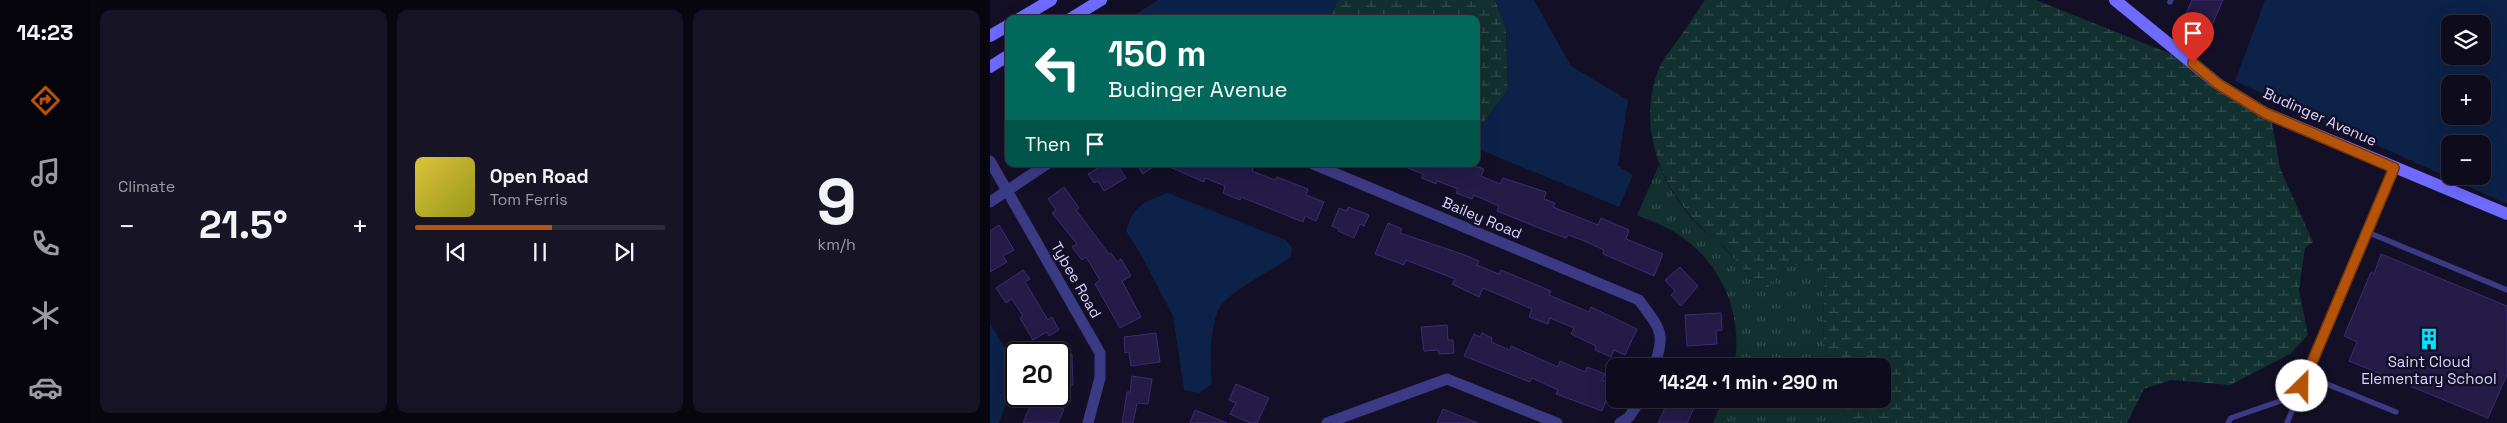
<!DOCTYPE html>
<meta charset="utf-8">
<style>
body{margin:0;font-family:"Space Grotesk",sans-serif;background:#171425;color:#f1f3f6;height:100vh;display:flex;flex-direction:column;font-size:19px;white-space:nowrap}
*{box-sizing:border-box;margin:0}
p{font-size:16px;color:#9b9ba3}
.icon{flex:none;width:28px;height:28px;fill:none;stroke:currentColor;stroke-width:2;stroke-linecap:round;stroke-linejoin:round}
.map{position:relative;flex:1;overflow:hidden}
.sheet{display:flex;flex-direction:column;gap:10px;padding:10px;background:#08060f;width:900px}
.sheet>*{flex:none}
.banner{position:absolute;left:15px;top:15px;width:475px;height:152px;border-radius:10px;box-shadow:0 5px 20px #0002,0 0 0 1px #2e2b3b;background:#00695c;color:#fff;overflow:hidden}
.controls{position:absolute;left:1451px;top:15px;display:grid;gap:10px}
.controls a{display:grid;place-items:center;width:50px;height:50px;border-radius:10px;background:#0e0b1c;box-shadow:0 5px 20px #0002,0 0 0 1px #2e2b3b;font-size:25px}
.speed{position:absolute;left:15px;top:342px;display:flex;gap:10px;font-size:25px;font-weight:700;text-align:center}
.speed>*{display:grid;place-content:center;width:65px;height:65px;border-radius:50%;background:#0e0b1c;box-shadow:0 5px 20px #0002,0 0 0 1px #2e2b3b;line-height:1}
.speed .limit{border:2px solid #111;border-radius:8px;background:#fff;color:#111}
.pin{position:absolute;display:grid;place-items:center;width:42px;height:42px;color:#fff;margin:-51px -21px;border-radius:50% 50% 50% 0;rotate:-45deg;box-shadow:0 0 5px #0007}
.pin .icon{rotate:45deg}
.me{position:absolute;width:55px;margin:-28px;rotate:23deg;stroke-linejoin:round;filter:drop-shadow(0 0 4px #0008)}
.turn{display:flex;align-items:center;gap:18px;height:105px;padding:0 20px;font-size:22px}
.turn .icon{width:65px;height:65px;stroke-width:2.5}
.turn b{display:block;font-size:35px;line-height:42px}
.then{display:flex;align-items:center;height:48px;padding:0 20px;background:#0003;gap:10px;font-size:19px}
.big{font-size:38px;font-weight:700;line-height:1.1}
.sheet .card{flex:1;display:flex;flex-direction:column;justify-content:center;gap:8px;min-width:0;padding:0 18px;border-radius:10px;background:#171425}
.sheet .dial{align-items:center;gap:0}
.dial b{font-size:65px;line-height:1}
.song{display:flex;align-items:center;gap:15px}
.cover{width:60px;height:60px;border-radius:8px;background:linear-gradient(135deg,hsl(50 70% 55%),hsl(60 70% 35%))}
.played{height:5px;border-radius:2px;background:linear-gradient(90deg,#b45309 55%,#2e2b3b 55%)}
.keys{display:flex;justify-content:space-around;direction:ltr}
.heat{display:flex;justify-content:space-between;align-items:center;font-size:28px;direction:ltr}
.sheet .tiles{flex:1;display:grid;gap:10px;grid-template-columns:repeat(3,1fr)}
.trip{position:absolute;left:616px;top:358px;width:285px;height:50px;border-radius:10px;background:#0e0b1c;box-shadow:0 5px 20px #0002,0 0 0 1px #2e2b3b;font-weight:700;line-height:50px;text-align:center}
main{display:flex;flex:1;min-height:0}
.tab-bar{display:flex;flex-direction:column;width:90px;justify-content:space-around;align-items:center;background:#06040b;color:#9b9ba3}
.tab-bar .icon{width:35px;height:35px}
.tab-bar .active{color:#b45309}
.tab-bar b{font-size:22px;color:#f1f3f6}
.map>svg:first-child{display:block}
.grass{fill:url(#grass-tufts)}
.wetland{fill:url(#wetland-marsh)}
.water{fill:#0c2248;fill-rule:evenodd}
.building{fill:#241b47;stroke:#3b2d73}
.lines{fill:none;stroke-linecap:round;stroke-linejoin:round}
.lane{stroke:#3d3a85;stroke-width:5.5}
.street{stroke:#3d3a85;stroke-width:11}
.secondary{stroke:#6f6bff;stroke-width:12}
.route-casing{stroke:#753606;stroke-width:12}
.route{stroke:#b45309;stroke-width:9}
.labels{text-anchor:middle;stroke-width:5;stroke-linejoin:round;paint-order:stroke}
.street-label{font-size:15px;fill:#d9d4ff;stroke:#130f26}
.poi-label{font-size:15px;fill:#d9d4ff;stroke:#130f26}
</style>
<main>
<nav class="tab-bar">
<b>14:23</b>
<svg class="icon active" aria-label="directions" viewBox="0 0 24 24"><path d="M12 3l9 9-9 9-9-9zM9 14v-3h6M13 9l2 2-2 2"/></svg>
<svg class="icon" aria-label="music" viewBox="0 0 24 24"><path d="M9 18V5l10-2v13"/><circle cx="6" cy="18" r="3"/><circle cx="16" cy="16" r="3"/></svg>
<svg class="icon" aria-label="phone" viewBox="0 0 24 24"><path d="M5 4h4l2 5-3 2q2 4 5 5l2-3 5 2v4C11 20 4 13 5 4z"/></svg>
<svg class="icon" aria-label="climate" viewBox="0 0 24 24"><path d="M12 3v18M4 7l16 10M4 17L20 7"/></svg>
<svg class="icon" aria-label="car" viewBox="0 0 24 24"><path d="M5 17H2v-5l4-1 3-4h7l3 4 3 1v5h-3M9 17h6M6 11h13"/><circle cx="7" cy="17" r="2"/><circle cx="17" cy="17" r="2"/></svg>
</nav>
<section class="sheet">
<div class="tiles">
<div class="card"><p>Climate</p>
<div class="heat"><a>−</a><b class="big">21.5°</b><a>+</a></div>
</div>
<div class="card">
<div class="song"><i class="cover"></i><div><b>Open Road</b><p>Tom Ferris</p></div></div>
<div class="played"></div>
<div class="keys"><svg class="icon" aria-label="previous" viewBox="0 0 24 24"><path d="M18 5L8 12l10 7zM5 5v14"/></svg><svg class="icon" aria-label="pause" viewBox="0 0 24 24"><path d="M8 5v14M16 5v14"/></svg><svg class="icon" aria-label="next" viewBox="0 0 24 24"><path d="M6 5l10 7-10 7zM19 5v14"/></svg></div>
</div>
<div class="card dial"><b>9</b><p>km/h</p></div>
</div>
</section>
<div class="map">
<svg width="1517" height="423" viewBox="0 0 1517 423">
<defs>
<pattern id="grass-tufts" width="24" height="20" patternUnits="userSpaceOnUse" patternTransform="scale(1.25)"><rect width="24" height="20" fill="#12302f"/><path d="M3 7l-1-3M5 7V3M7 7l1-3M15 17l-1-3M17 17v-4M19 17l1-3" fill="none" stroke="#344d4e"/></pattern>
<pattern id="wetland-marsh" width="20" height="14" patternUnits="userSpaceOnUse" patternTransform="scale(1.25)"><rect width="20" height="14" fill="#12302f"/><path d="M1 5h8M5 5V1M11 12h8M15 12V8" fill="none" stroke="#344d4e"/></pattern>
</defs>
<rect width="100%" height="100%" fill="#130f26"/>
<g class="grass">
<path d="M669,165C679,189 694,213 714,231C721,237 729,242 735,249C749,262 760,278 774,292L796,267L819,263L834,272C836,306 828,333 840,366H744C754,316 732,263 689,235C676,226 661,221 647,215Z"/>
<path d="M733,399H851L858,423H723Z"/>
</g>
<g class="wetland">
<path d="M348,0H505L516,27L518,90L493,123L486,125V19H339Z"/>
<path d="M715,0H1046L1186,56L1282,122L1290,168L1323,242L1315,248L1309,290L1318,335L1300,354L1240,385L1181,380L1154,389L1137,423H858L851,399H892V366H840C828,333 836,305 834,272L819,263L796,267L774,292C760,278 749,263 736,249C729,242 720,237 713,229C670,187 645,125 670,66C673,59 680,51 685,44C695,30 705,15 715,0Z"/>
</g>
<g class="water">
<path d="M168,0H348L339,19H149L143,16Z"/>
<path d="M505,0H544L581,66L638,100L628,166L643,175L629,207L486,148V125L493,123L518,90L516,27Z"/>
<path d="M1275,0H1517V204L1245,81ZM1460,24H1492V56H1460ZM1460,84H1492V116H1460ZM1460,144H1492V176H1460Z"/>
<path d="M178,193L296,240L302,248L301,257C281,271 251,285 234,302C219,316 220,364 222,384L209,393L194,390L183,316L149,251L136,231C144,205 153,202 178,193Z"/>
<path d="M0,323L26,368V377L9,423H0Z"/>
</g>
<g class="building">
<path d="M1202,0H1233L1219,32L1193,20Z"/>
<path d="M115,164H127L136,178L114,191L108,181L104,183L98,174Z"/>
<path d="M146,164H167L153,174Z"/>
<path d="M173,164H253L263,168L262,171L285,180L287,177L318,189L316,195L334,202L326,221L315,216L313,222L251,197L250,200L233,193L235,186L215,178L214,182Z"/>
<path d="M408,164H480L494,169L491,176L510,184L513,178L556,192L554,199L565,203L563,207L608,225L611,218L639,230L636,239L673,254L664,276L613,254L614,250L592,240L578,235L576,238L554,230L507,211L509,206L484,195L482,199L466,193L468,189L447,181L446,184L432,178L433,174Z"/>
<path d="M74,187L89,208L86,210L119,254L121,253L127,262L131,259L141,276L132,281L151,317L130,328L105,284L110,280L96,257L92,260L82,247L87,244L62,213L66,210L58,199Z"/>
<path d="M358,207L379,215L374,226L370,224L364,238L348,231L349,229L342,226L349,208L357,211Z"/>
<path d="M398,223L412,229L410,233L475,255L489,261L487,265L509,274L511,270L561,291L559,295L599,312L601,307L647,329L635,355L624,350L621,357L605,350L606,346L581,334L584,328L560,318L558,324L539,317L542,309L493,288L489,297L462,284L465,279L416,260L414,265L385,254Z"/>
<path d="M9,225L24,250L13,256L17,262L0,272V231Z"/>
<path d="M1391,254L1517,306V375L1498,418L1359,361L1367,342L1354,336L1381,272L1384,274Z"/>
<path d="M690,267L708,286L691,306L681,295L685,291L675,280Z"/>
<path d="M33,270L40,279L35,282L58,320L62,317L69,330L59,336L57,332L43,340L30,318L33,316L22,299L16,303L6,288Z"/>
<path d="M731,313L732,330L726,331L727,344L697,346L695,315Z"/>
<path d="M457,325L458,340H463L464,353L449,354L448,350L434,351L431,327Z"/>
<path d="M166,333L170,362L141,366L139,352L135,353L134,337Z"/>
<path d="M492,333L502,338L501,342L520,350L521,346L568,367L570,361L595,372L597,367L615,374L612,380L623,384L612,411L566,394L568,390L542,378L540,382L474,356L484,334L490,337Z"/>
<path d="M82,354L83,385H69V355Z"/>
<path d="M701,357L723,366H697Z"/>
<path d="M142,376L162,379L158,404L147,403L143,423H132L137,392H140Z"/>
<path d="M246,384L279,398L267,423H260L240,414L246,403L239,400Z"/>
<path d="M44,397L74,409L68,423H33Z"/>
<path d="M679,399H689L705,406L697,423H668Z"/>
<path d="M453,409L488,423H447Z"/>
<path d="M205,410L237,423H200Z"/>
</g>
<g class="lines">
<g class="lane">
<path d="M1180,2L1181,0"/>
<path d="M1377,232L1517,290"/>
<path d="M1317,376L1406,412"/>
<path d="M1238,423L1241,418L1308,395"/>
<path d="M1297,423L1404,168"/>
</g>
<g class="street">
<path d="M0,161L110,353V378L98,423"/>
<path d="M323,164L649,300C669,328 677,332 664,366"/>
<path d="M0,202L57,164"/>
<path d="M337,423L457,379L567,423"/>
<path d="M630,423L639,417L651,399"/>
</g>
<g class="secondary">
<path d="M1125,0L1228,84L1275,113L1517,214"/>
<path d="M29,19L61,0"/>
<path d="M80,19L111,0"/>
<path d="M0,36L19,25"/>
<path d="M0,67L19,55"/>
</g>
</g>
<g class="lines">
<g class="route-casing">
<path id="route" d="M1203,63L1228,84L1275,113L1404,168L1312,386"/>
</g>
<use href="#route" class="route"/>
</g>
<defs>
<g id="building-bare" transform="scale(1.725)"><path d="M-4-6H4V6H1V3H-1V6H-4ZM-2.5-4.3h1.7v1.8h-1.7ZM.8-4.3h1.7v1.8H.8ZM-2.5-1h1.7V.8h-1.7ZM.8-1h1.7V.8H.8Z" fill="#00e5ff" stroke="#130f26" stroke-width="2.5" paint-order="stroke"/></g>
</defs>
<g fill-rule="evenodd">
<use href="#building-bare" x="1439" y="339"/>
</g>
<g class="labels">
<g class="street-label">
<text transform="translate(1330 117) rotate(24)" y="5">Budinger Avenue</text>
<text transform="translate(492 218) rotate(23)" y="5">Bailey Road</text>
<text transform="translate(86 280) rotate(60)" y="5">Tybee Road</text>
</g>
<g class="poi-label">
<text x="1439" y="367">Saint Cloud<tspan x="1439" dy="17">Elementary School</tspan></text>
</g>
</g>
</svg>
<div class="controls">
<a><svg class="icon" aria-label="layers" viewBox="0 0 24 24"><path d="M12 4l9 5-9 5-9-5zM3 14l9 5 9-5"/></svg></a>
<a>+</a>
<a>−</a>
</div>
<div class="speed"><div class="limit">20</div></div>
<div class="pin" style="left:1203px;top:63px;background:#d93025"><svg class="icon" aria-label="arrive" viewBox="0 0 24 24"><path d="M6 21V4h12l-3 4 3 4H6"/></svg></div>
<svg class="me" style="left:1312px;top:386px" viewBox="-20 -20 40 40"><circle r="19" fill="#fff"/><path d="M0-13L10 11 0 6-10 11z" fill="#b45309"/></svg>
<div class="trip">14:24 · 1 min · 290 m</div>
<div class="banner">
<div class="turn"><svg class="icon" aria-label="left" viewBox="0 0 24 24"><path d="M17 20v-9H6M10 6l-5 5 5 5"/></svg><div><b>150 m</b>Budinger Avenue</div></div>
<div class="then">Then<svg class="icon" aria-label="arrive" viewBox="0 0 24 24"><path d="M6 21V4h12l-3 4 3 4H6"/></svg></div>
</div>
</div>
</main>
